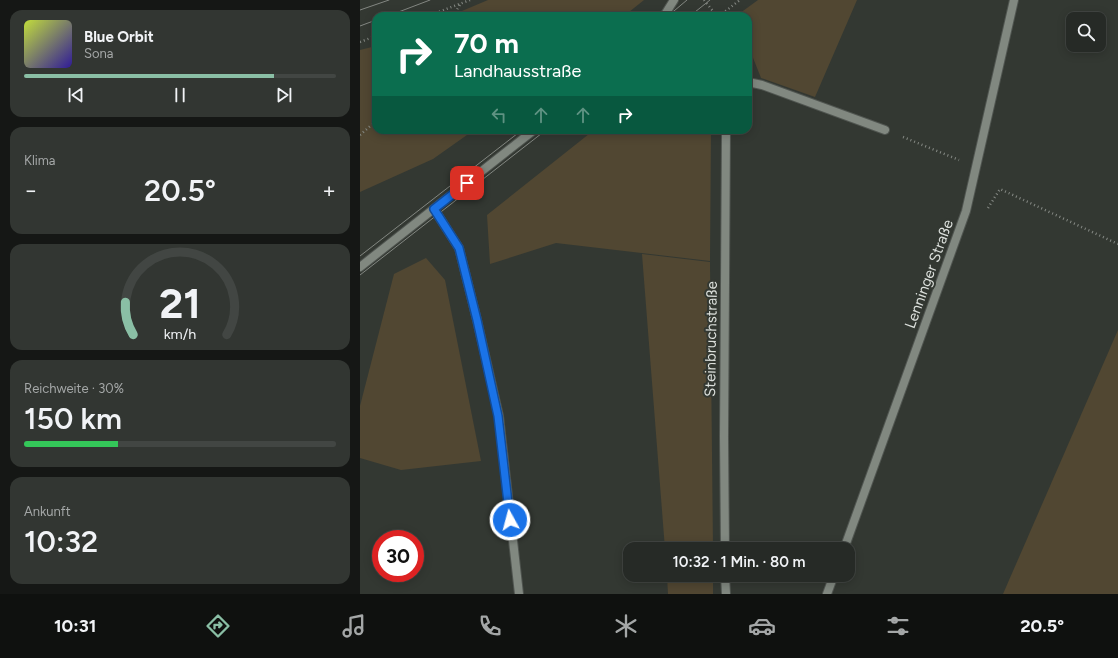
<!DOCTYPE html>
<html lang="de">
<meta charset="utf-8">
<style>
body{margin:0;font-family:Figtree,sans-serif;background:#323632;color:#f1f3f6;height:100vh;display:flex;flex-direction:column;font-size:15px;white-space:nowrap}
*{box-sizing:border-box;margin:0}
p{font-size:13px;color:#a4a7a7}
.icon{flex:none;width:22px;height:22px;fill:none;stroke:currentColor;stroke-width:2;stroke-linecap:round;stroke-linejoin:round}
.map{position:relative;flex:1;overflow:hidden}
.sheet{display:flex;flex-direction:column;gap:10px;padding:10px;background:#151715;width:360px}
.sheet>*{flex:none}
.guide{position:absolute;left:12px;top:12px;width:380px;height:122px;border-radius:12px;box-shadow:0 2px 10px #0003,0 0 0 1px #424643;background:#0b6e4f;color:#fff;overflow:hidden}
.tools{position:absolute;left:706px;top:12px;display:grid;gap:8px}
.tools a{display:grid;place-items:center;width:40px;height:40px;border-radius:8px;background:#262a26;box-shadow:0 2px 10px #0003,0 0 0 1px #424643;font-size:20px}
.speed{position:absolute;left:12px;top:530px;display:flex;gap:8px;font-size:20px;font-weight:700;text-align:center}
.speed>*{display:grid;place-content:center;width:52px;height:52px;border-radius:50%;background:#262a26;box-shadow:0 2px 10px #0003,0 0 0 1px #424643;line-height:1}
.speed .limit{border:6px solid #d22;background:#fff;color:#111}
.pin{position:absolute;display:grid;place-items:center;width:34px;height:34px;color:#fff;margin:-17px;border-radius:8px;box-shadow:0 2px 6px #0006}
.me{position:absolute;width:44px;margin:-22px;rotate:353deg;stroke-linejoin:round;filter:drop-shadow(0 0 3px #0008)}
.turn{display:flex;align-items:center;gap:14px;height:84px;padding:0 16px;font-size:18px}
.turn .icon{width:52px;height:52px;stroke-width:2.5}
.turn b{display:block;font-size:28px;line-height:34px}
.lanes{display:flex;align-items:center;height:38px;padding:0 16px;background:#0003;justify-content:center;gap:20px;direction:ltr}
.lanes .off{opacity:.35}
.big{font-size:30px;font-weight:600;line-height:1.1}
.sheet .card{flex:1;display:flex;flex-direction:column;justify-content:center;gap:6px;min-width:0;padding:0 14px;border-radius:12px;background:#323632}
.sheet .dial{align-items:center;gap:0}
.dial svg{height:104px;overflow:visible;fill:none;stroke:#424643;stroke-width:7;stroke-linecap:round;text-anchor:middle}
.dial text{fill:#f1f3f6;stroke:none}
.song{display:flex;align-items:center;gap:12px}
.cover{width:48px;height:48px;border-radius:6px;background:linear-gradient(135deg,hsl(70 70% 55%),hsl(250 70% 35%))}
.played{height:4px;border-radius:2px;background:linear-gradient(90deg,#8abfa5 80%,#424643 80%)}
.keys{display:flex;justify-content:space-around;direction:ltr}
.heat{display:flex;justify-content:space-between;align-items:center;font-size:22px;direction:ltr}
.charge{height:6px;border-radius:3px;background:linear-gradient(90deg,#34c759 30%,#424643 0)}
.trip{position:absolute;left:263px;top:542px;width:232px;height:40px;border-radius:12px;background:#262a26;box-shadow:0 2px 10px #0003,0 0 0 1px #424643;font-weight:600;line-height:40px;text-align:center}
.menu{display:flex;height:64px;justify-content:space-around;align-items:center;background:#0f110f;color:#a4a7a7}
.menu .icon{width:28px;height:28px}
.menu .active{color:#8abfa5}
.menu b{font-size:18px;color:#f1f3f6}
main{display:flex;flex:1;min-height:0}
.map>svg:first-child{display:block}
.green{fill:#514732}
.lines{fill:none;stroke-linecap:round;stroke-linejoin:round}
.service-casing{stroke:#505550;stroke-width:10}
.minor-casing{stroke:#505550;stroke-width:10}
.path{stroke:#868a85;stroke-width:2.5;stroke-dasharray:1 3;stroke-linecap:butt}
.service{stroke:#818880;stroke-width:8}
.minor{stroke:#818880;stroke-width:8}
.tram{stroke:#838782;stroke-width:1}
.route-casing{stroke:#114b97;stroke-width:10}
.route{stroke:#1a73e8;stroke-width:7}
.labels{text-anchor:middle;stroke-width:4;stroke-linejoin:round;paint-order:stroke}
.street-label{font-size:15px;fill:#dbdfdb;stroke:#333832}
</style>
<main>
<section class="sheet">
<div class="card">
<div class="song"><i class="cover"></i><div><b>Blue Orbit</b><p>Sona</p></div></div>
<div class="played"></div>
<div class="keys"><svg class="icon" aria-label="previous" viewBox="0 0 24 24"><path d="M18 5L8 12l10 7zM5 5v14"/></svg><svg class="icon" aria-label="pause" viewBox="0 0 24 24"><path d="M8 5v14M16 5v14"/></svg><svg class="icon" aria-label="next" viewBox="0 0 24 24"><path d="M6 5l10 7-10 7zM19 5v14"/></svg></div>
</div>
<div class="card"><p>Klima</p>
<div class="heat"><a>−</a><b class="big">20.5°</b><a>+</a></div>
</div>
<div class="card dial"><svg viewBox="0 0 100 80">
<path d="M14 69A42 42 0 1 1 86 69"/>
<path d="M14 69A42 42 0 0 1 8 44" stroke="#8abfa5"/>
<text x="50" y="56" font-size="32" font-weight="700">21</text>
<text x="50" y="72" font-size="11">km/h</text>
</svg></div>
<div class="card"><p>Reichweite · 30%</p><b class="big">150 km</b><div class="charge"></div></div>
<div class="card"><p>Ankunft</p><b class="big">10:32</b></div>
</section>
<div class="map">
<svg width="758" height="594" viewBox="0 0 758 594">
<rect width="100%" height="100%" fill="#333832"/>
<g class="green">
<path d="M128,0H284L264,16H90Z"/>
<path d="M398,0H497L455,97L401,78L388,45V16H376Z"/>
<path d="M16,46V130H114L73,159L0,192V50Z"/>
<path d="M234,130H351L350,261L196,243L130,264L127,215Z"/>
<path d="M282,254L350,262L353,549H305Z"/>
<path d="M66,258L85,280L121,461L41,470L0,458V406L34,274Z"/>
<path d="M758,330V594H643Z"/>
<path d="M307,575H353V594H308Z"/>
</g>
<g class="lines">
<g class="service-casing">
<path id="service" d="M388,82L402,85L525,130"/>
</g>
<g class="minor-casing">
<g id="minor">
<path d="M304,16L314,0"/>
<path d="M74,209L99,248L117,320L139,416L159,594"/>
<path d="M0,267L174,130"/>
<path d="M365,549L364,437L366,130"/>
<path d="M484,549L606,211L654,0"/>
<path d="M365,575L366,594"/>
<path d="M467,594L474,575"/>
</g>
</g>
<g class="path">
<path d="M344,0L357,16"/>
<path d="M68,16L110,0"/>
<path d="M93,16L101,3"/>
<path d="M359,16L380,0"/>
<path d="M0,42L16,36"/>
<path d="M0,135L16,121"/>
<path d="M543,137L599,160"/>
<path d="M628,208L640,189L758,244"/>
</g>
<use href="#service" class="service"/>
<use href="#minor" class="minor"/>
<g class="tram">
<path d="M0,10L29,0"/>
<path d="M28,16L70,0"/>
<path d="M308,16L327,0"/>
<path d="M330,16L350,0"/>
<path d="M0,26L16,20"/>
<path d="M0,256L162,130"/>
<path d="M0,275L186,130"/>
</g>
</g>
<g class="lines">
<g class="route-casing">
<path id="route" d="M107,183L74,209L99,248L117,320L138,416L150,520"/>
</g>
<use href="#route" class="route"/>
</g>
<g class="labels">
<g class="street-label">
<text transform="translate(569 274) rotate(-70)" y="5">Lenninger Straße</text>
<text transform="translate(351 339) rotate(-89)" y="5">Steinbruchstraße</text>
</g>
</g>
</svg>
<div class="tools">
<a><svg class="icon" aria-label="search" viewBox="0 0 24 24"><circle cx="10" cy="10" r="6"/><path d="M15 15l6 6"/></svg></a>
</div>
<div class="speed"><div class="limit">30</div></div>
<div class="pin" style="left:107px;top:183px;background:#d93025"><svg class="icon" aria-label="arrive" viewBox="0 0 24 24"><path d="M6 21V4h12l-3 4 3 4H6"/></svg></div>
<svg class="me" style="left:150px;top:520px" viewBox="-20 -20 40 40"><circle r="17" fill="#1a73e8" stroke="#fff" stroke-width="3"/><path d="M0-11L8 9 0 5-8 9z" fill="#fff"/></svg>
<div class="trip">10:32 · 1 Min. · 80 m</div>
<div class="guide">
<div class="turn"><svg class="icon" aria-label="right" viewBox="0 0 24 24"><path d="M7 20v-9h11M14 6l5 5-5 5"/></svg><div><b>70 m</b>Landhausstraße</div></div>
<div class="lanes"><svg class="icon off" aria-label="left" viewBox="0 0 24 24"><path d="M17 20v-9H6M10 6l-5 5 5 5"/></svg><svg class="icon off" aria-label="ahead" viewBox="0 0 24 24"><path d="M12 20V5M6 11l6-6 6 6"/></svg><svg class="icon off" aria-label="ahead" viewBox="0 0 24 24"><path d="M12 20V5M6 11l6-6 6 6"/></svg><svg class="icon" aria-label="right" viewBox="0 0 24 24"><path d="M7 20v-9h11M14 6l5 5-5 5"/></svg></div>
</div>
</div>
</main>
<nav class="menu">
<b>10:31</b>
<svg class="icon active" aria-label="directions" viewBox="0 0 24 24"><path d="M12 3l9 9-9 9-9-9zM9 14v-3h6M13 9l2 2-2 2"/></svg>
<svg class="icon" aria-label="music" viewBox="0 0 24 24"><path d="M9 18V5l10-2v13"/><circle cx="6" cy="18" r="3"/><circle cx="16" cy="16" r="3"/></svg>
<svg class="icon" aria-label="phone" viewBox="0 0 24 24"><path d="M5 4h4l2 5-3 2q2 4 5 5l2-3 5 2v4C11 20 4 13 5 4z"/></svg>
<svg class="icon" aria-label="climate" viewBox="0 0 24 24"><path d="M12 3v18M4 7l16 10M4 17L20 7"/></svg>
<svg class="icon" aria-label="car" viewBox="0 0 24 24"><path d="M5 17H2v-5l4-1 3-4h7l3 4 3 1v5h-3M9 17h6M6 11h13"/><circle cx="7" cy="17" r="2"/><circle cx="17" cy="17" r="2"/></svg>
<svg class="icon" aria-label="filters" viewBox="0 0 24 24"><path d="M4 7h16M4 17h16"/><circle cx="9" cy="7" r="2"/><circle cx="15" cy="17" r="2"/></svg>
<b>20.5°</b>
</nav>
